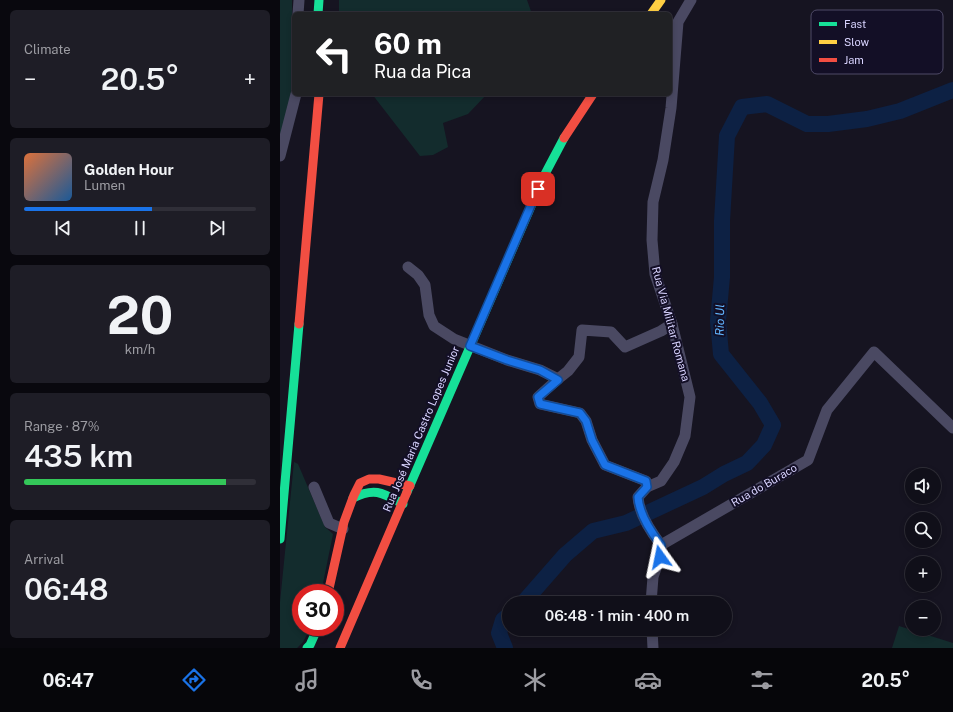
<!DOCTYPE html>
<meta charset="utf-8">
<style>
body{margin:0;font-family:"Public Sans",sans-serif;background:#1e1d26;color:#f1f3f6;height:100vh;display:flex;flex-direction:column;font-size:15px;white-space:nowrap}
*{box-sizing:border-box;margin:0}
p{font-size:13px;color:#9c9ca2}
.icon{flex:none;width:22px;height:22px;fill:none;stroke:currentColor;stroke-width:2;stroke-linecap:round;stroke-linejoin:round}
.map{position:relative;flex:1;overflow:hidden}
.drawer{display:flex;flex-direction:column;gap:10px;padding:10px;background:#09080e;width:280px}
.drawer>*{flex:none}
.banner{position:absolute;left:12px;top:12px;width:380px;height:84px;border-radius:6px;box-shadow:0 2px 6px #0003,0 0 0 1px #302f38;background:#202124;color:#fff;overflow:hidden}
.tools{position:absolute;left:625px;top:468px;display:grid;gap:8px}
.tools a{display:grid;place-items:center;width:36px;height:36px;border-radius:50%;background:#100f19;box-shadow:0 2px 6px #0003,0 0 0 1px #302f38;font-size:20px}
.speed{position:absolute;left:12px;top:584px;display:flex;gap:8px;font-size:20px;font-weight:700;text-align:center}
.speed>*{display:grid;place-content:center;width:52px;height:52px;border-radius:50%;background:#100f19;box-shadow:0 2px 6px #0003,0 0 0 1px #302f38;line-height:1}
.speed .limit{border:6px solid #d22;background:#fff;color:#111}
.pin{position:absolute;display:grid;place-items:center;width:34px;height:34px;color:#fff;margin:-17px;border-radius:8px;box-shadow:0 2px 6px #0006}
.me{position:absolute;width:44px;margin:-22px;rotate:348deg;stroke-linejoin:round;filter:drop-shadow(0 0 3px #0008)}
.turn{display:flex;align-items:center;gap:14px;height:84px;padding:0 16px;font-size:18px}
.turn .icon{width:52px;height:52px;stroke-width:2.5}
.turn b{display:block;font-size:28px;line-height:34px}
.big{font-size:30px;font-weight:600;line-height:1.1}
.drawer .widget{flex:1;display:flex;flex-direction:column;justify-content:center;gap:6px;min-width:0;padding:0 14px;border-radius:6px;background:#1e1d26}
.drawer .dial{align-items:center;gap:0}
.dial b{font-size:52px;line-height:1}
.song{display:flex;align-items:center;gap:12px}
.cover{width:48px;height:48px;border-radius:6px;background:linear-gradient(135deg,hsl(20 70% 55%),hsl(210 70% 35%))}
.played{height:4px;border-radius:2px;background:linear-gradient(90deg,#1a73e8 55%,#302f38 55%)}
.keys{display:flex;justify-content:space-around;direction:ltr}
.heat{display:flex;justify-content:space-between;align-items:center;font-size:22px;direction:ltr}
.charge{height:6px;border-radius:3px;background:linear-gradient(90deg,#34c759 87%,#302f38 0)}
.trip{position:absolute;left:222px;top:596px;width:230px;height:40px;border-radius:20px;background:#100f19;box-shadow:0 2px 6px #0003,0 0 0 1px #302f38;font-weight:600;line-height:40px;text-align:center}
.tabs{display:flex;height:64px;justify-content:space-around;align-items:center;background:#06060a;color:#9c9ca2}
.tabs .icon{width:28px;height:28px}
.tabs .active{color:#1a73e8}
.tabs b{font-size:18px;color:#f1f3f6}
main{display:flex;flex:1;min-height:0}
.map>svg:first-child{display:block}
.green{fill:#132c2d}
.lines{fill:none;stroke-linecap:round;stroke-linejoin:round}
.river{stroke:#0d2144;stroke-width:16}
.street{stroke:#4a4962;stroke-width:11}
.fast{stroke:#16e098;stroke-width:9}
.slow{stroke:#ffcf43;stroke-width:9}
.jam{stroke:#f24e42;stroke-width:9}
.route-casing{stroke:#114b97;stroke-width:10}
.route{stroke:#1a73e8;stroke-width:7}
.labels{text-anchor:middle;stroke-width:4;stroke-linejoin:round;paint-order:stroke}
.street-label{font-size:11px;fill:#d9d4ff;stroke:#130f26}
.water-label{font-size:12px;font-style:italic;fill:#62b6ff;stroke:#130f26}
.key{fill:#130f26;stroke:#4e4a67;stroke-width:1}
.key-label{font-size:11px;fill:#d9d4ff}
</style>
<main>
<section class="drawer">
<div class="widget"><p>Climate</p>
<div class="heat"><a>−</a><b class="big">20.5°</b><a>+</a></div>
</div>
<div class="widget">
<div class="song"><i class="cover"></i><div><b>Golden Hour</b><p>Lumen</p></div></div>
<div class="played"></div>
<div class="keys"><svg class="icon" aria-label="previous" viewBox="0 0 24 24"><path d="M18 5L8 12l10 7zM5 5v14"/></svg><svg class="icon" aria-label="pause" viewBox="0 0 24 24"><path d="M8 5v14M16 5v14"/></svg><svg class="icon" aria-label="next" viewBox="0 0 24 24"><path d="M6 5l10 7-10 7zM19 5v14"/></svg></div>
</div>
<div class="widget dial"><b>20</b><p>km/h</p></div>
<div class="widget"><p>Range · 87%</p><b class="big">435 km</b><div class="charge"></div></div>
<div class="widget"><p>Arrival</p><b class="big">06:48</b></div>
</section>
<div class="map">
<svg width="673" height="648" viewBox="0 0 673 648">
<rect width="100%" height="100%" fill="#161421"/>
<g class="green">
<path d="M0,0H12L13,70L10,102L0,137Z"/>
<path d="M59,0H247L252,14H59Z"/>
<path d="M92,94H207L188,114L163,123L168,147L153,155L140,156Z"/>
<path d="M14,462L18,464L45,527L53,534L41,593H21V627H31L23,642L17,648H0V602Z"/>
<path d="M619,626L673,643V648H612Z"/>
</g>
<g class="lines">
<g class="river">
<path d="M243,603L285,555L313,531L346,523L423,487L444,474L467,463L484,445L493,425L480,403L441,354L438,321L442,277V221L447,136L462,107L487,104L527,124H548L587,119L620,111L673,90"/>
<path d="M225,648L219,633L223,620L229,615"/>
</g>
<g class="street">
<path d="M18,14L19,0"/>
<path d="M0,156L16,94"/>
<path d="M128,267L138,275L145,285L149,315L154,326L174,339L227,360L260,370L278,379L258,397L260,404L300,413L306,421L312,440L325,465L366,481L367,487"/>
<path d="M278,379L288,371L299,357L302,330L331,332L345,347L381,331L392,324"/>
<path d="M34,487L49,523L63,529"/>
<path d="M381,545L528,460L547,410L594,352L673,428"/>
<path d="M371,603L373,577L380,557L381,545C371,532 359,514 358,497L367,487L381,481L394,462L405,436L410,397L392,324L375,274L372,240L373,202L383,160L391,108L398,22L411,0"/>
<path d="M372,629L373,648"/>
</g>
<g class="fast">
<path d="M38,14L39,0"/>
<path d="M127,492L265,174L284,138"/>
<path d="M73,498C95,487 103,493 123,504"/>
<path d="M0,539L19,324"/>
<path d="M27,648L30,645L38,627"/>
</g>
<path class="slow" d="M371,14L381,0"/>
<g class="jam">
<path d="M284,138L313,94"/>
<path d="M19,324L39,94"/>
<path d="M48,593L64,522L74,495L80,483L89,479H99L130,486"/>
<path d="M60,648L127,492"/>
</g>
</g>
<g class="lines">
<g class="route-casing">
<path id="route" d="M258,189L190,346L227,360L260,370L278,380L258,397L260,404L300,413L306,421L312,440L325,465L366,481L367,487L358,497C359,514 371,532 381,545L380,557"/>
</g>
<use href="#route" class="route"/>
</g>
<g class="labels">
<g class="street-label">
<text transform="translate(391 324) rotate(75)" y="4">Rua Via Militar Romana</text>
<text transform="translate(141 429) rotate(-67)" y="4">Rua José Maria Castro Lopes Junior</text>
<text transform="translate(484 485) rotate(-30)" y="4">Rua do Buraco</text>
</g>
<g class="water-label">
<text transform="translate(440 320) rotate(-89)" y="4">Rio Ul</text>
</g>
</g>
<rect x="531" y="10" width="132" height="64" rx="6" class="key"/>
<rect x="539" y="22" width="18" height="4" fill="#16e098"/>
<rect x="539" y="40" width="18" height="4" fill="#ffcf43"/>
<rect x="539" y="58" width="18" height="4" fill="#f24e42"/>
<g class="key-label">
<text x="564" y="28">Fast</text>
<text x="564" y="46">Slow</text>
<text x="564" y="64">Jam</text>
</g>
</svg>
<div class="tools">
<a><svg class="icon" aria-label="sound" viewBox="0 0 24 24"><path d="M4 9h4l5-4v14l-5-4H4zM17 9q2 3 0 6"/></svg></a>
<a><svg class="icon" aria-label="search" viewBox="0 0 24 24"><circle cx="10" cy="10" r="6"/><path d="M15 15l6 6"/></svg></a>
<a>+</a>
<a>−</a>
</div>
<div class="speed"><div class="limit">30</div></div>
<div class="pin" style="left:258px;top:189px;background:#d93025"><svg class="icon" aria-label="arrive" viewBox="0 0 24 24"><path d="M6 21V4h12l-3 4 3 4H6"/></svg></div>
<svg class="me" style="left:380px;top:557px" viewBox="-20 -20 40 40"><path d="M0-17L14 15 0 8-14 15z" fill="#1a73e8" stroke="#fff" stroke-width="4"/></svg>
<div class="trip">06:48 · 1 min · 400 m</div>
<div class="banner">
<div class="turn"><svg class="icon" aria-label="left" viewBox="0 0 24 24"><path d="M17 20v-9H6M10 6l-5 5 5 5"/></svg><div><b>60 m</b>Rua da Pica</div></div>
</div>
</div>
</main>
<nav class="tabs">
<b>06:47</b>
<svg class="icon active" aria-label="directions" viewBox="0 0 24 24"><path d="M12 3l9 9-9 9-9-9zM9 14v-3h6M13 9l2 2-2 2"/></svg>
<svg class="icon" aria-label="music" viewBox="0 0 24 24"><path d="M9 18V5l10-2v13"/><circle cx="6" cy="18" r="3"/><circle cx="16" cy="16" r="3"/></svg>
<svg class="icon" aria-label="phone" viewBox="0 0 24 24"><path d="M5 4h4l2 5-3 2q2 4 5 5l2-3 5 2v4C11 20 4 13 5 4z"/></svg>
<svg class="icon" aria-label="climate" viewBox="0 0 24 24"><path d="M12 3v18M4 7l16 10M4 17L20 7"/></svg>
<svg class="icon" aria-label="car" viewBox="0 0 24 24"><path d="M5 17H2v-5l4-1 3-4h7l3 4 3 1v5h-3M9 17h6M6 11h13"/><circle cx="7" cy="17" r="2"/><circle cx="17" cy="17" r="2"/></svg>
<svg class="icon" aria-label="filters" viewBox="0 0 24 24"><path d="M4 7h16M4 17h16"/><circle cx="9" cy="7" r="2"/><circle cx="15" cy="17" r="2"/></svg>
<b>20.5°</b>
</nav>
